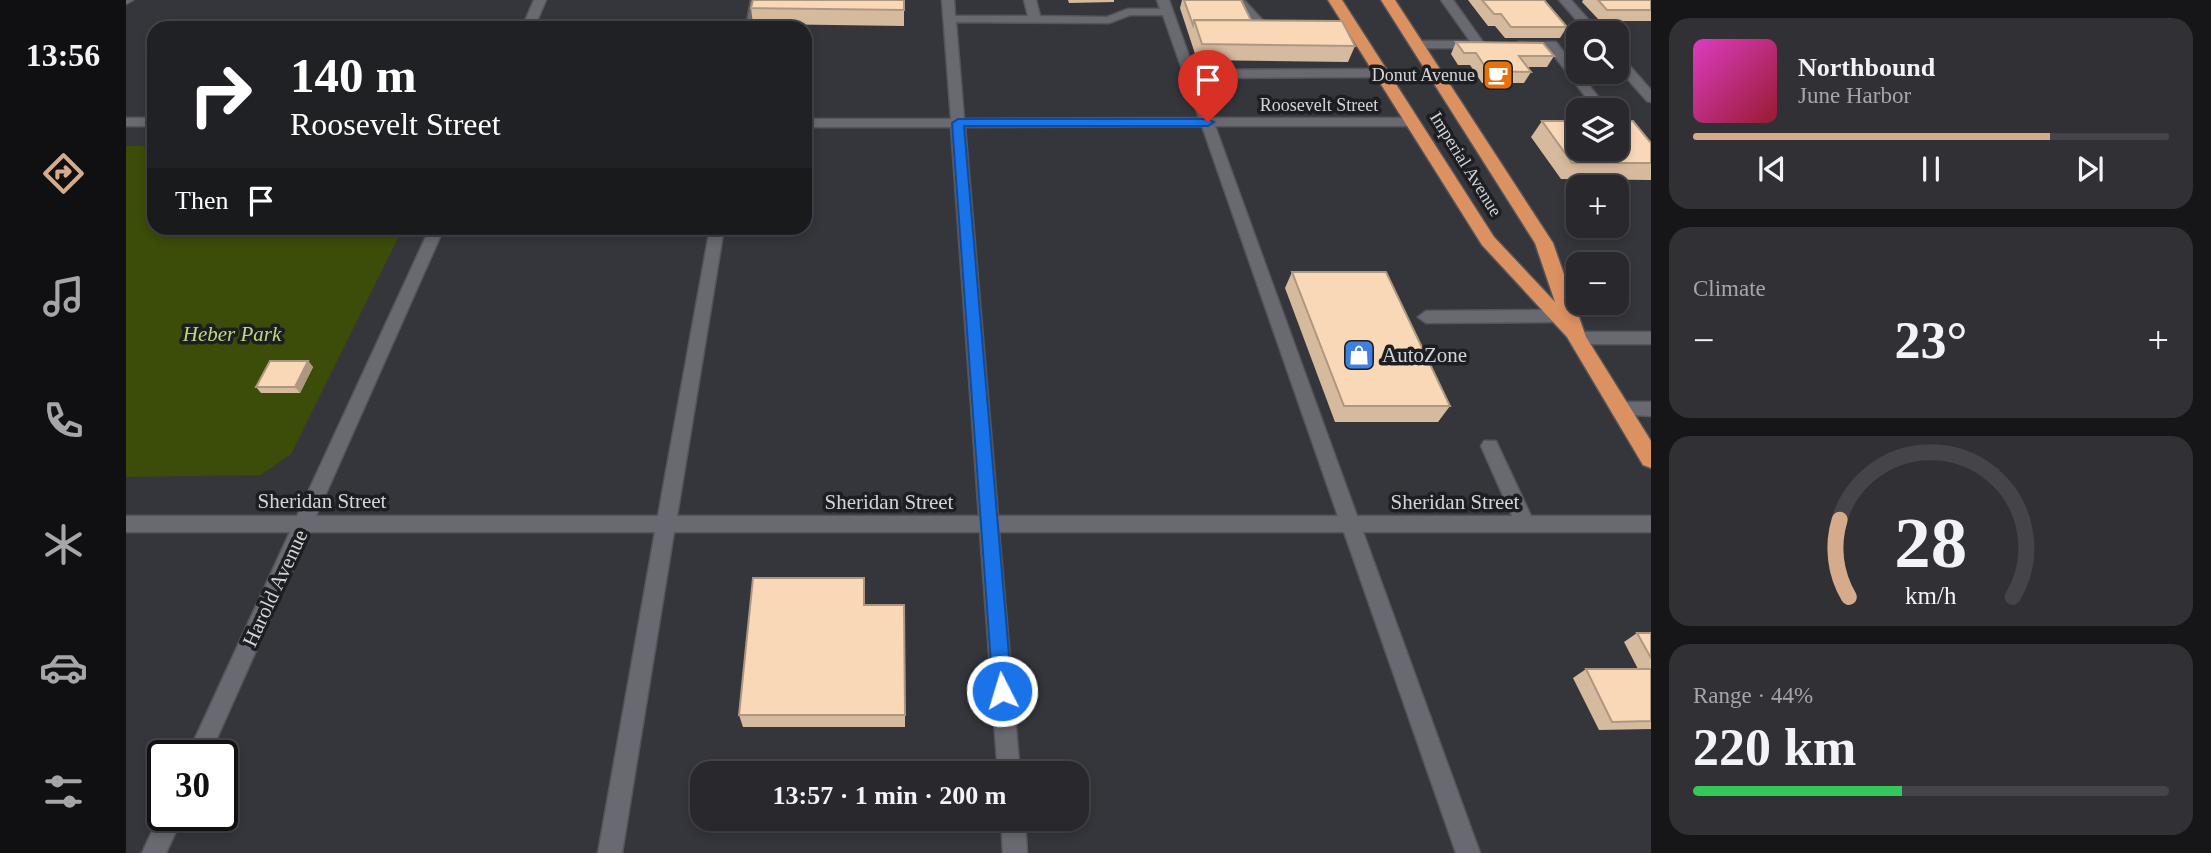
<!DOCTYPE html>
<meta charset="utf-8">
<style>
body{margin:0;font-family:"Times New Roman",serif;background:#303035;color:#f1f3f6;height:100vh;display:flex;flex-direction:column;font-size:26px;white-space:nowrap}
*{box-sizing:border-box;margin:0}
p{font-size:23px;color:#a5a6aa}
.icon{flex:none;width:38px;height:38px;fill:none;stroke:currentColor;stroke-width:2;stroke-linecap:round;stroke-linejoin:round}
.map{position:relative;flex:1;overflow:hidden}
.sheet{display:flex;flex-direction:column;gap:18px;padding:18px;background:#161619;width:560px}
.sheet>*{flex:none}
.top-card{position:absolute;left:21px;top:21px;width:665px;height:214px;border-radius:21px;box-shadow:0 4px 10px #0003,0 0 0 2px #444449;background:#202124;color:#fff;overflow:hidden}
.controls{position:absolute;left:1440px;top:21px;display:grid;gap:14px}
.controls a{display:grid;place-items:center;width:63px;height:63px;border-radius:14px;background:#28282d;box-shadow:0 4px 10px #0003,0 0 0 2px #444449;font-size:35px}
.speed{position:absolute;left:21px;top:740px;display:flex;gap:14px;font-size:35px;font-weight:700;text-align:center}
.speed>*{display:grid;place-content:center;width:91px;height:91px;border-radius:50%;background:#28282d;box-shadow:0 4px 10px #0003,0 0 0 2px #444449;line-height:1}
.speed .limit{border:4px solid #111;border-radius:10px;background:#fff;color:#111}
.pin{position:absolute;display:grid;place-items:center;width:60px;height:60px;color:#fff;margin:-72px -30px;border-radius:50% 50% 50% 0;rotate:-45deg;box-shadow:0 0 7px #0007}
.pin .icon{rotate:45deg}
.me{position:absolute;width:77px;margin:-38px;rotate:355deg;stroke-linejoin:round;filter:drop-shadow(0 0 5px #0008)}
.turn{display:flex;align-items:center;gap:24px;height:147px;padding:0 28px;font-size:32px}
.turn .icon{width:91px;height:91px;stroke-width:2.5}
.turn b{display:block;font-size:49px;line-height:60px}
.then{display:flex;align-items:center;height:66px;padding:0 28px;background:#0003;gap:14px;font-size:26px}
.big{font-size:52px;font-weight:800;line-height:1.1}
.sheet .card{flex:1;display:flex;flex-direction:column;justify-content:center;gap:10px;min-width:0;padding:0 24px;border-radius:21px;background:#303035}
.sheet .dial{align-items:center;gap:0}
.dial svg{height:182px;overflow:visible;fill:none;stroke:#444449;stroke-width:7;stroke-linecap:round;text-anchor:middle}
.dial text{fill:#f1f3f6;stroke:none}
.song{display:flex;align-items:center;gap:21px}
.cover{width:84px;height:84px;border-radius:10px;background:linear-gradient(135deg,hsl(310 70% 55%),hsl(350 70% 35%))}
.played{height:7px;border-radius:4px;background:linear-gradient(90deg,#d6ab8b 75%,#444449 75%)}
.keys{display:flex;justify-content:space-around;direction:ltr}
.heat{display:flex;justify-content:space-between;align-items:center;font-size:38px;direction:ltr}
.charge{height:10px;border-radius:5px;background:linear-gradient(90deg,#34c759 44%,#444449 0)}
.trip{position:absolute;left:564px;top:761px;width:399px;height:70px;border-radius:21px;background:#28282d;box-shadow:0 4px 10px #0003,0 0 0 2px #444449;font-weight:800;line-height:70px;text-align:center}
main{display:flex;flex:1;min-height:0}
.tab-bar{display:flex;flex-direction:column;width:126px;justify-content:space-around;align-items:center;background:#101012;color:#a5a6aa}
.tab-bar .icon{width:49px;height:49px}
.tab-bar .active{color:#d6ab8b}
.tab-bar b{font-size:32px;color:#f1f3f6}
.map>svg:first-child{display:block}
.green{fill:#3c4c09}
.lines{fill:none;stroke-linecap:round;stroke-linejoin:round}
.minor-casing{stroke:#545459;stroke-width:3}
.highway-casing{stroke:#545459;stroke-width:3}
.minor{fill:#696a71;fill-rule:evenodd}
.highway{fill:#dc9160;fill-rule:evenodd}
.wall{fill:#d6ba9d}
.shaded-wall{fill:#ae9780}
.building{fill:#f9d8b7;stroke:#ae9780;stroke-width:2}
.route{fill:#1a73e8;stroke:#114b97;stroke-width:2}
.labels{text-anchor:middle;stroke-width:7;stroke-linejoin:round;paint-order:stroke}
.far-poi-label{font-size:18px;fill:#d3d4d8;stroke:#1d1e21;text-anchor:end}
.far-street-label{font-size:18px;fill:#d3d4d8;stroke:#1d1e21}
.park-label{font-size:21px;font-style:italic;fill:#bdd97a;stroke:#1d1e21}
.poi-label{font-size:21px;fill:#d3d4d8;stroke:#1d1e21;text-anchor:start}
.street-label{font-size:21px;fill:#d3d4d8;stroke:#1d1e21}
</style>
<main>
<nav class="tab-bar">
<b>13:56</b>
<svg class="icon active" aria-label="directions" viewBox="0 0 24 24"><path d="M12 3l9 9-9 9-9-9zM9 14v-3h6M13 9l2 2-2 2"/></svg>
<svg class="icon" aria-label="music" viewBox="0 0 24 24"><path d="M9 18V5l10-2v13"/><circle cx="6" cy="18" r="3"/><circle cx="16" cy="16" r="3"/></svg>
<svg class="icon" aria-label="phone" viewBox="0 0 24 24"><path d="M5 4h4l2 5-3 2q2 4 5 5l2-3 5 2v4C11 20 4 13 5 4z"/></svg>
<svg class="icon" aria-label="climate" viewBox="0 0 24 24"><path d="M12 3v18M4 7l16 10M4 17L20 7"/></svg>
<svg class="icon" aria-label="car" viewBox="0 0 24 24"><path d="M5 17H2v-5l4-1 3-4h7l3 4 3 1v5h-3M9 17h6M6 11h13"/><circle cx="7" cy="17" r="2"/><circle cx="17" cy="17" r="2"/></svg>
<svg class="icon" aria-label="filters" viewBox="0 0 24 24"><path d="M4 7h16M4 17h16"/><circle cx="9" cy="7" r="2"/><circle cx="15" cy="17" r="2"/></svg>
</nav>
<div class="map">
<svg width="1525" height="853" viewBox="0 0 1525 853">
<rect width="100%" height="100%" fill="#35363c"/>
<path class="green" d="M0,146H28V228H277L165,454L135,475L0,477Z"/>
<g class="lines">
<g class="minor-casing">
<g id="minor">
<path d="M0,0H7L0,4Z"/>
<path d="M408,0H420L408,28H396Z"/>
<path d="M625,0H637L632,28H620Z"/>
<path d="M816,0H828L829,16H902L898,0H910L914,16L981,17L1002,9H1034L1031,0H1043L1068,70L1256,69L1262,73L1256,77L1071,78L1086,118H1287L1294,122L1287,126H1089L1231,516H1386L1355,446L1358,441H1370L1405,516H1525V532H1237L1354,853H1330L1218,532H873L894,774H872L854,532H548L496,853H472L529,532H183L83,756H61L164,532H0V516H171L304,228H318L190,516H532L584,228H598L551,516H853L825,127H679V119H825ZM1004,15H1037L1073,118L838,119L830,22L983,23ZM1076,126L1212,516H872L839,127Z"/>
<path d="M1106,0H1118L1142,26L1154,30L1148,34L1134,31Z"/>
<path d="M1315,0H1327L1359,45L1357,48H1287L1285,45L1291,41H1344Z"/>
<path d="M1433,0H1445L1474,33H1462Z"/>
<path d="M1392,42H1430L1482,110H1470L1423,49H1396L1390,45Z"/>
<path d="M1491,55L1495,56L1525,90V102L1521,101L1491,67Z"/>
<rect x="0" y="118" width="28" height="8"/>
<path d="M1431,310L1439,316L1431,322L1300,323L1292,317L1300,311Z"/>
<path d="M1451,332H1525V344H1451L1443,338Z"/>
<path d="M1494,402H1525V416L1488,414L1485,409L1488,404Z"/>
<path d="M37,808V816H57L40,853H16Z"/>
<path d="M875,819H899L901,853H877Z"/>
</g>
</g>
<g class="highway-casing">
<path id="highway" d="M1202,0H1216L1368,237L1429,302L1409,243L1255,0H1269L1427,243L1460,337L1525,441V468L1517,465L1441,337L1356,245Z"/>
</g>
<use href="#minor" class="minor"/>
<use href="#highway" class="highway"/>
</g>
<g class="wall">
<path d="M778,0V26L627,24L625,8Z"/>
<path d="M942,0H988V2L943,3Z"/>
<path d="M1056,0H1115L1125,20L1229,46L1222,62L1071,60L1054,8Z"/>
<path d="M1342,0H1418L1441,27L1434,38H1379L1369,26H1362Z"/>
<path d="M1457,0H1525V21H1474L1456,2Z"/>
<path d="M1330,42L1428,56L1421,67H1402L1405,72L1398,83H1356L1344,65H1332L1325,54Z"/>
<path d="M1416,121L1525,143V180L1435,179L1405,137Z"/>
<path d="M1166,272L1324,406L1312,422H1209L1159,288Z"/>
<path d="M182,361L187,367L174,393H135L130,387Z"/>
<path d="M739,592V605L779,715V727H617L613,715Z"/>
<path d="M1511,633H1525V729L1473,730L1447,678L1460,669H1512L1498,642Z"/>
</g>
<path class="shaded-wall" d="M182,361L187,367L174,393L169,387Z"/>
<g class="building">
<path d="M627,0H778V10L625,8Z"/>
<path d="M1058,0H1115L1125,20H1068L1067,25Z"/>
<path d="M1356,0H1418L1441,27H1385L1375,14H1368Z"/>
<path d="M1472,0H1525V10H1481Z"/>
<path d="M1068,20L1216,21L1229,46L1076,44Z"/>
<path d="M1330,42L1417,43L1428,56H1393L1405,72L1362,71L1350,53H1338Z"/>
<path d="M1416,121H1452V149H1491V121H1507L1525,143V163H1446Z"/>
<path d="M1166,272H1260L1324,406H1218Z"/>
<path d="M144,361H182L169,387H130Z"/>
<path d="M627,578H738V605H778L779,715H613Z"/>
<path d="M1511,633H1525V658Z"/>
<path d="M1460,669H1525V721L1486,722Z"/>
</g>
<path class="route" d="M832,119H1082L1088,122L1082,126H838L886,691L883,697L876,700L869,697L867,691L826,123Z"/>
<defs>
<g id="cafe-square" transform="scale(1.575)"><rect x="-9" y="-9" width="18" height="18" rx="4" fill="#e8710a" stroke="#1d1e21"/><path d="M-5.5-4.5H6V0H3Q3 3.5 0 3.5H-2.5Q-5.5 3.5-5.5 0ZM3-3.2v2h1.7v-2ZM-6 4.5H4V6H-6Z" fill="#fff"/></g>
<g id="shop-square" transform="scale(1.575)"><rect x="-9" y="-9" width="18" height="18" rx="4" fill="#3f7fe0" stroke="#1d1e21"/><path d="M-5-2.5h2.3a2.7 3.5 0 0 1 5.4 0H5L5.5 6h-11ZM-1.5-2.5h3a1.5 2.3 0 0 0-3 0Z" fill="#fff"/></g>
</defs>
<g fill-rule="evenodd">
<use href="#cafe-square" x="1372" y="75"/>
<use href="#shop-square" x="1233" y="355"/>
</g>
<g class="labels">
<g class="far-poi-label">
<text x="1349" y="81">Donut Avenue</text>
</g>
<g class="far-street-label">
<text x="1193" y="111">Roosevelt Street</text>
<text transform="translate(1340 164) rotate(58)" y="6">Imperial Avenue</text>
</g>
<g class="park-label">
<text x="106" y="341">Heber Park</text>
</g>
<g class="poi-label">
<text x="1256" y="362">AutoZone</text>
</g>
<g class="street-label">
<text x="196" y="508">Sheridan Street</text>
<text x="763" y="509">Sheridan Street</text>
<text x="1329" y="509">Sheridan Street</text>
<text transform="translate(149 588) rotate(-65)" y="7">Harold Avenue</text>
</g>
</g>
</svg>
<div class="controls">
<a><svg class="icon" aria-label="search" viewBox="0 0 24 24"><circle cx="10" cy="10" r="6"/><path d="M15 15l6 6"/></svg></a>
<a><svg class="icon" aria-label="layers" viewBox="0 0 24 24"><path d="M12 4l9 5-9 5-9-5zM3 14l9 5 9-5"/></svg></a>
<a>+</a>
<a>−</a>
</div>
<div class="speed"><div class="limit">30</div></div>
<div class="pin" style="left:1082px;top:122px;background:#d93025"><svg class="icon" aria-label="arrive" viewBox="0 0 24 24"><path d="M6 21V4h12l-3 4 3 4H6"/></svg></div>
<svg class="me" style="left:876px;top:691px" viewBox="-20 -20 40 40"><circle r="17" fill="#1a73e8" stroke="#fff" stroke-width="3"/><path d="M0-11L8 9 0 5-8 9z" fill="#fff"/></svg>
<div class="trip">13:57 · 1 min · 200 m</div>
<div class="top-card">
<div class="turn"><svg class="icon" aria-label="right" viewBox="0 0 24 24"><path d="M7 20v-9h11M14 6l5 5-5 5"/></svg><div><b>140 m</b>Roosevelt Street</div></div>
<div class="then">Then<svg class="icon" aria-label="arrive" viewBox="0 0 24 24"><path d="M6 21V4h12l-3 4 3 4H6"/></svg></div>
</div>
</div>
<section class="sheet">
<div class="card">
<div class="song"><i class="cover"></i><div><b>Northbound</b><p>June Harbor</p></div></div>
<div class="played"></div>
<div class="keys"><svg class="icon" aria-label="previous" viewBox="0 0 24 24"><path d="M18 5L8 12l10 7zM5 5v14"/></svg><svg class="icon" aria-label="pause" viewBox="0 0 24 24"><path d="M8 5v14M16 5v14"/></svg><svg class="icon" aria-label="next" viewBox="0 0 24 24"><path d="M6 5l10 7-10 7zM19 5v14"/></svg></div>
</div>
<div class="card"><p>Climate</p>
<div class="heat"><a>−</a><b class="big">23°</b><a>+</a></div>
</div>
<div class="card dial"><svg viewBox="0 0 100 80">
<path d="M14 69A42 42 0 1 1 86 69"/>
<path d="M14 69A42 42 0 0 1 10 35" stroke="#d6ab8b"/>
<text x="50" y="56" font-size="32" font-weight="700">28</text>
<text x="50" y="72" font-size="11">km/h</text>
</svg></div>
<div class="card"><p>Range · 44%</p><b class="big">220 km</b><div class="charge"></div></div>
</section>
</main>
